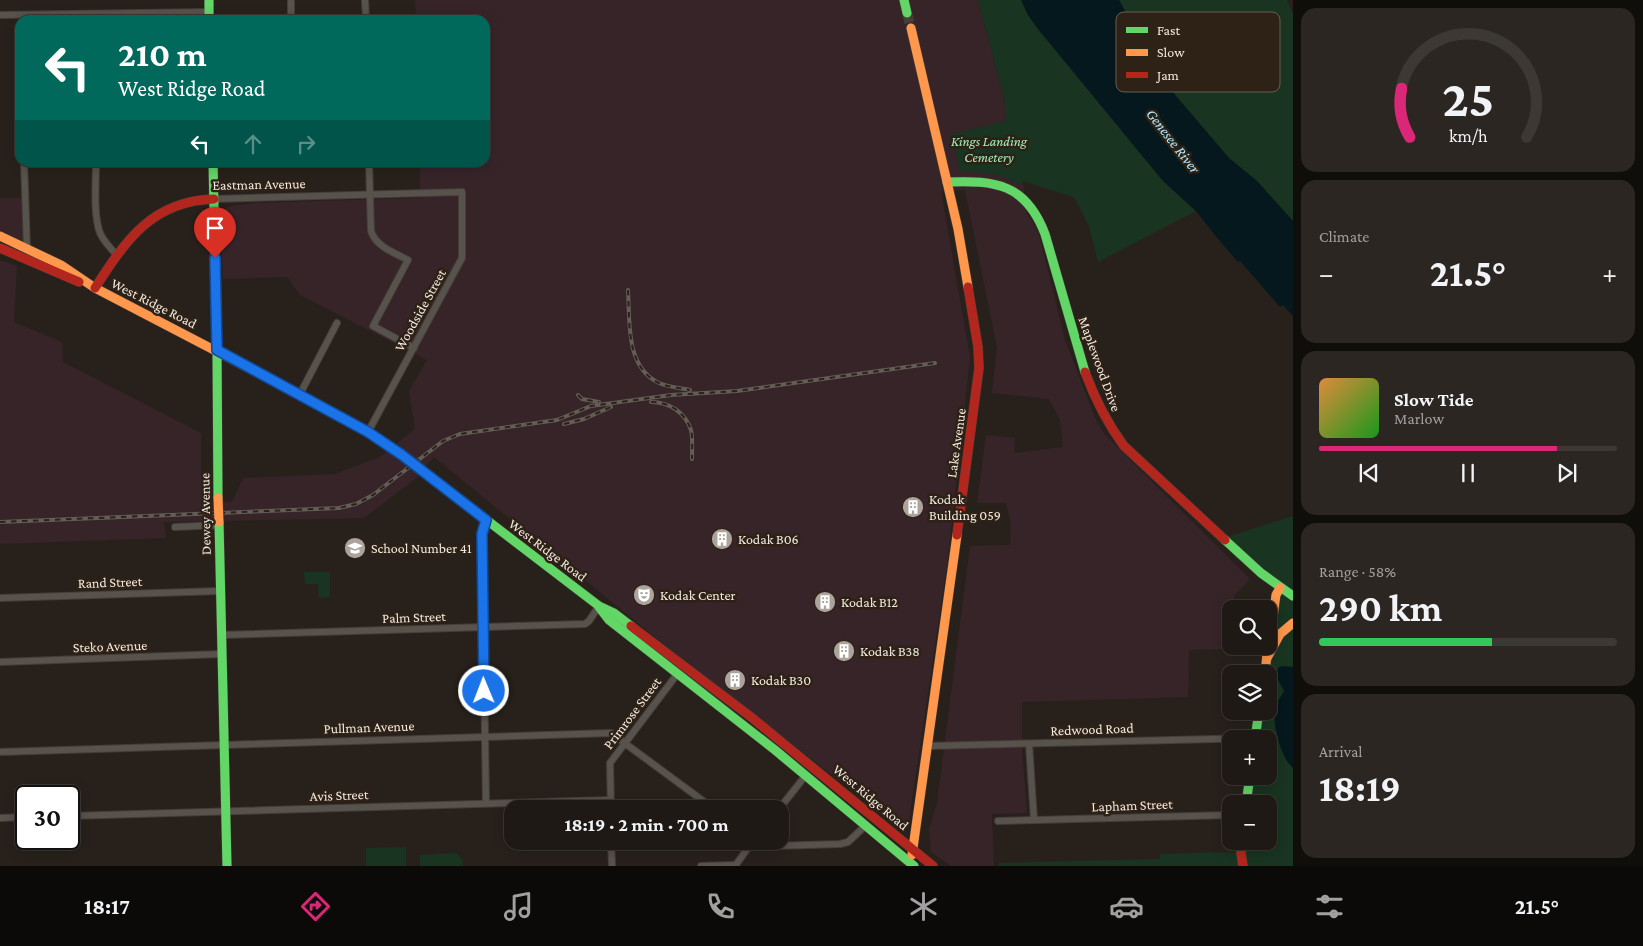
<!DOCTYPE html>
<meta charset="utf-8">
<style>
body{margin:0;font-family:"Crimson Pro",serif;background:#2b2622;color:#f1f3f6;height:100vh;display:flex;flex-direction:column;font-size:19px;white-space:nowrap}
*{box-sizing:border-box;margin:0}
p{font-size:16px;color:#a1a0a0}
.icon{flex:none;width:28px;height:28px;fill:none;stroke:currentColor;stroke-width:2;stroke-linecap:round;stroke-linejoin:round}
.map{position:relative;flex:1;overflow:hidden}
.details{display:flex;flex-direction:column;gap:8px;padding:8px;background:#100e0b;width:350px}
.details>*{flex:none}
.top-card{position:absolute;left:15px;top:15px;width:475px;height:152px;border-radius:15px;box-shadow:0 2px 12px #0003,0 0 0 1px #3c3834;background:#00695c;color:#fff;overflow:hidden}
.tools{position:absolute;left:1222px;top:600px;display:grid;gap:10px}
.tools a{display:grid;place-items:center;width:55px;height:55px;border-radius:10px;background:#1e1914;box-shadow:0 2px 12px #0003,0 0 0 1px #3c3834;font-size:25px}
.speed{position:absolute;left:15px;top:785px;display:flex;gap:10px;font-size:25px;font-weight:700;text-align:center}
.speed>*{display:grid;place-content:center;width:65px;height:65px;border-radius:50%;background:#1e1914;box-shadow:0 2px 12px #0003,0 0 0 1px #3c3834;line-height:1}
.speed .limit{border:2px solid #111;border-radius:8px;background:#fff;color:#111}
.pin{position:absolute;display:grid;place-items:center;width:42px;height:42px;color:#fff;margin:-51px -21px;border-radius:50% 50% 50% 0;rotate:-45deg;box-shadow:0 0 5px #0007}
.pin .icon{rotate:45deg}
.me{position:absolute;width:55px;margin:-28px;rotate:359deg;stroke-linejoin:round;filter:drop-shadow(0 0 4px #0008)}
.turn{display:flex;align-items:center;gap:18px;height:105px;padding:0 20px;font-size:22px}
.turn .icon{width:65px;height:65px;stroke-width:2.5}
.turn b{display:block;font-size:35px;line-height:42px}
.lanes{display:flex;align-items:center;height:48px;padding:0 20px;background:#0003;justify-content:center;gap:25px;direction:ltr}
.lanes .off{opacity:.35}
.big{font-size:38px;font-weight:700;line-height:1.1}
.details .card{flex:1;display:flex;flex-direction:column;justify-content:center;gap:8px;min-width:0;padding:0 18px;border-radius:15px;background:#2b2622}
.details .dial{align-items:center;gap:0}
.dial svg{height:130px;overflow:visible;fill:none;stroke:#3c3834;stroke-width:7;stroke-linecap:round;text-anchor:middle}
.dial text{fill:#f1f3f6;stroke:none}
.song{display:flex;align-items:center;gap:15px}
.cover{width:60px;height:60px;border-radius:8px;background:linear-gradient(135deg,hsl(30 70% 55%),hsl(120 70% 35%))}
.played{height:5px;border-radius:2px;background:linear-gradient(90deg,#db2777 80%,#3c3834 80%)}
.keys{display:flex;justify-content:space-around;direction:ltr}
.heat{display:flex;justify-content:space-between;align-items:center;font-size:28px;direction:ltr}
.charge{height:8px;border-radius:4px;background:linear-gradient(90deg,#34c759 58%,#3c3834 0)}
.trip{position:absolute;left:504px;top:800px;width:285px;height:50px;border-radius:15px;background:#1e1914;box-shadow:0 2px 12px #0003,0 0 0 1px #3c3834;font-weight:700;line-height:50px;text-align:center}
.menu{display:flex;height:80px;justify-content:space-around;align-items:center;background:#0c0a08;color:#a1a0a0}
.menu .icon{width:35px;height:35px}
.menu .active{color:#db2777}
.menu b{font-size:22px;color:#f1f3f6}
main{display:flex;flex:1;min-height:0}
.map>svg:first-child{display:block}
.commercial{fill:#362429}
.green{fill:#193421}
.water{fill:#05181d}
.lines{fill:none;stroke-linecap:round;stroke-linejoin:round}
.primary-tunnel{stroke:#463f39;stroke-width:10;stroke-dasharray:10 5;stroke-linecap:butt}
.street-casing{stroke:#443d38;stroke-width:8}
.fast-casing{stroke:#443d38;stroke-width:10}
.slow-casing{stroke:#443d38;stroke-width:10}
.jam-casing{stroke:#443d38;stroke-width:10}
.street{stroke:#58524c;stroke-width:6}
.fast{stroke:#63d668;stroke-width:9}
.slow{stroke:#ff974d;stroke-width:9}
.jam{stroke:#b3261e;stroke-width:9}
.rail-casing{stroke:#635d57;stroke-width:4}
.rail{stroke:#2e2115;stroke-width:2;stroke-dasharray:5.5;stroke-linecap:butt}
.slow-bridge-casing{stroke:#443d38;stroke-width:10;stroke-linecap:butt}
.jam-bridge-casing{stroke:#443d38;stroke-width:10;stroke-linecap:butt}
.slow-bridge{stroke:#ff974d;stroke-width:9}
.jam-bridge{stroke:#b3261e;stroke-width:9}
.route-casing{stroke:#114b97;stroke-width:12}
.route{stroke:#1a73e8;stroke-width:9}
.labels{text-anchor:middle;stroke-width:5;stroke-linejoin:round;paint-order:stroke}
.park-label{font-size:14px;font-style:italic;fill:#a0eeb9;stroke:#2e2115}
.street-label{font-size:14px;fill:#f3eae2;stroke:#2e2115}
.poi-label{font-size:14px;fill:#f3eae2;stroke:#2e2115;text-anchor:start}
.water-label{font-size:15px;font-style:italic;fill:#b2ebfe;stroke:#2e2115}
.key{fill:#2e2115;stroke:#695d52;stroke-width:1}
.key-label{font-size:14px;fill:#f3eae2}
</style>
<main>
<div class="map">
<svg width="1293" height="866" viewBox="0 0 1293 866">
<rect width="100%" height="100%" fill="#28211b"/>
<g class="commercial">
<path d="M415,0H978L1004,98L1006,120L1023,183L1026,212L1034,224L1040,238L1065,340L1097,423L1106,436L1250,579L1234,596L1233,609H1231V649L1189,650L1188,697L1022,702V751L1027,813L992,814L994,866H951L931,852L929,829L937,803L970,546L1010,545L1011,525L1006,503H977L986,435L1015,438L1014,453L1063,447L1060,420L1049,399L992,393L997,348L965,190L941,191L970,357L948,558L908,827L904,831L656,638L434,457L415,479L364,518L164,522L166,538L0,544V260L17,266L14,322L62,342L63,362L201,433V485L205,502H232L243,478L335,474L380,457L415,429L409,391L427,360L300,295L287,277L223,279L220,217L221,212L227,207L252,203L420,198V163L485,162V20H416Z"/>
<path d="M0,198H25L27,248L0,236Z"/>
</g>
<g class="green">
<path d="M978,0H1021L1028,15L1038,29L1163,181L1196,211L1098,262L1089,226L1074,197L1022,181L1020,185C1001,173 982,172 960,172L952,134L1006,121L1004,98Z"/>
<path d="M1119,0H1287L1293,14V221L1257,181L1229,158L1176,96L1154,64Z"/>
<path d="M1293,516V866H1243L1242,841H1269V804H1246L1250,776H1269V739H1255L1259,711H1269V674L1279,588L1224,538Z"/>
<path d="M304,572H330V597L319,598L318,584H305Z"/>
<path d="M406,847V866H366V848Z"/>
<path d="M1238,852L1239,866H999V863L1160,859V854Z"/>
<path d="M456,853L463,860V866H420V855Z"/>
</g>
<g class="water">
<path d="M1021,0H1119L1154,64L1176,96L1229,158L1257,181L1293,221V321V316L1283,305L1280,307L1240,261L1238,262L1214,234L1196,211L1163,181L1038,29L1028,15Z"/>
<path d="M1284,666L1293,667V768C1281,758 1272,724 1275,708C1277,702 1281,696 1284,691L1275,674L1279,667Z"/>
</g>
<g class="lines">
<path class="primary-tunnel" d="M907,13L911,28"/>
<g class="street-casing">
<g id="street">
<path d="M291,0V20"/>
<path d="M365,0L366,20"/>
<path d="M0,15L209,12"/>
<path d="M24,162L27,248"/>
<path d="M96,162C96,183 93,214 100,233C104,242 110,248 117,255"/>
<path d="M369,162L371,231C376,247 395,253 408,260L373,326L414,348"/>
<path d="M214,199L462,192V258L368,432"/>
<path d="M300,394L337,323"/>
<path d="M485,520L482,534L486,803"/>
<path d="M175,527L219,525"/>
<path d="M0,598L220,591"/>
<path d="M221,635L585,624L589,621L599,606"/>
<path d="M0,662L222,654"/>
<path d="M1029,744L1034,820"/>
<path d="M928,746L1256,738"/>
<path d="M0,752L611,733L714,809"/>
<path d="M611,809L610,763L678,673"/>
<path d="M779,809L806,775"/>
<path d="M69,816L610,800"/>
<path d="M0,818L26,817"/>
<path d="M998,821L1231,815"/>
<path d="M611,841L612,866"/>
<path d="M760,841L773,846L840,844L848,842L865,826"/>
<path d="M701,866L735,865"/>
<path d="M735,866L753,841"/>
</g>
</g>
<g class="fast-casing">
<g id="fast">
<path d="M209,0V20"/>
<path d="M904,0L907,13"/>
<path d="M213,162L217,350"/>
<path d="M947,182C996,180 1026,184 1045,234L1085,372"/>
<path d="M217,350L218,498"/>
<path d="M424,472L599,606L614,613L631,626"/>
<path d="M219,522L227,866"/>
<path d="M1225,540L1261,573L1293,596"/>
<path d="M599,607L609,620L775,750L914,866"/>
<path d="M1255,739L1259,711"/>
<path d="M1246,804L1250,776"/>
</g>
</g>
<g class="slow-casing">
<g id="slow">
<path d="M911,28L958,229L968,287"/>
<path d="M0,236L61,265L95,288L310,400"/>
<path d="M1269,645L1276,595L1280,588"/>
<path d="M1267,658L1280,634L1293,623"/>
<path d="M1265,674L1267,654"/>
<path d="M912,855L957,535"/>
</g>
</g>
<g class="jam-casing">
<g id="jam">
<path d="M0,248L79,282"/>
<path d="M95,288C126,240 152,201 214,199"/>
<path d="M1085,372C1095,399 1107,423 1124,446L1225,540"/>
<path d="M310,400L368,432L403,455"/>
<path d="M957,535L979,368L978,347L968,287"/>
<path d="M631,626L751,717L933,866"/>
<path d="M1242,841L1241,853L1243,866"/>
</g>
</g>
<use href="#street" class="street"/>
<use href="#fast" class="fast"/>
<use href="#slow" class="slow"/>
<use href="#jam" class="jam"/>
<g class="rail-casing">
<g id="rail">
<path d="M628,290C630,321 625,367 659,383C668,387 680,388 690,390"/>
<path d="M578,395L582,399L599,402"/>
<path d="M651,402C669,402 685,412 691,430C693,439 692,450 692,459"/>
<path d="M564,424L584,419L611,407"/>
<path d="M0,522L339,508L356,504L373,495L443,441L460,434L557,420L591,406L671,395L737,391L935,363"/>
</g>
</g>
<use href="#rail" class="rail"/>
<g class="slow-bridge-casing">
<path id="slow-bridge" d="M218,498L219,522"/>
</g>
<g class="jam-bridge-casing">
<path id="jam-bridge" d="M403,455L424,472"/>
</g>
<use href="#slow-bridge" class="slow-bridge"/>
<use href="#jam-bridge" class="jam-bridge"/>
</g>
<g class="lines">
<g class="route-casing">
<path id="route" d="M215,258L217,350L368,432L402,455L486,520L482,534L484,691"/>
</g>
<use href="#route" class="route"/>
</g>
<defs>
<g id="building-disc" transform="scale(1.125)"><circle r="9.5" fill="#aca49c" stroke="#2e2115"/><path d="M-4-6H4V6H1V3H-1V6H-4ZM-2.5-4.3h1.7v1.8h-1.7ZM.8-4.3h1.7v1.8H.8ZM-2.5-1h1.7V.8h-1.7ZM.8-1h1.7V.8H.8Z" fill="#fff"/></g>
<g id="school-disc" transform="scale(1.125)"><circle r="9.5" fill="#aca49c" stroke="#2e2115"/><path d="M0-5L7-2L0 1L-7-2ZM-4 1L0 2.5L4 1V4Q0 6-4 4Z" fill="#fff"/></g>
<g id="theatre-disc" transform="scale(1.125)"><circle r="9.5" fill="#aca49c" stroke="#2e2115"/><path d="M-5-5.5Q0-4 5-5.5V0Q5 5 0 6Q-5 5-5 0ZM-3.3-2.5H-1v1.5H-3.3ZM1-2.5H3.3v1.5H1ZM-2.8 1Q0 5.5 2.8 1Z" fill="#fff"/></g>
</defs>
<g fill-rule="evenodd">
<use href="#building-disc" x="913" y="507"/>
<use href="#building-disc" x="722" y="539"/>
<use href="#school-disc" x="355" y="548"/>
<use href="#theatre-disc" x="644" y="595"/>
<use href="#building-disc" x="825" y="602"/>
<use href="#building-disc" x="844" y="651"/>
<use href="#building-disc" x="735" y="680"/>
</g>
<g class="labels">
<g class="park-label">
<text x="989" y="146">Kings Landing<tspan x="989" dy="16">Cemetery</tspan></text>
</g>
<g class="street-label">
<text transform="translate(259 184) rotate(-1)" y="5">Eastman Avenue</text>
<text transform="translate(154 303) rotate(27)" y="5">West Ridge Road</text>
<text transform="translate(420 310) rotate(-61)" y="5">Woodside Street</text>
<text transform="translate(1100 364) rotate(70)" y="5">Maplewood Drive</text>
<text transform="translate(956 443) rotate(-82)" y="5">Lake Avenue</text>
<text transform="translate(205 514) rotate(-91)" y="5">Dewey Avenue</text>
<text transform="translate(548 550) rotate(37)" y="5">West Ridge Road</text>
<text transform="translate(110 582) rotate(-2)" y="5">Rand Street</text>
<text transform="translate(414 617) rotate(-2)" y="5">Palm Street</text>
<text transform="translate(110 646) rotate(-2)" y="5">Steko Avenue</text>
<text transform="translate(632 713) rotate(-53)" y="5">Primrose Street</text>
<text transform="translate(369 727) rotate(-2)" y="5">Pullman Avenue</text>
<text transform="translate(1092 729) rotate(-2)" y="5">Redwood Road</text>
<text transform="translate(339 795) rotate(-2)" y="5">Avis Street</text>
<text transform="translate(871 797) rotate(40)" y="5">West Ridge Road</text>
<text transform="translate(1132 805) rotate(-2)" y="5">Lapham Street</text>
</g>
<g class="poi-label">
<text x="929" y="504">Kodak<tspan x="929" dy="16">Building 059</tspan></text>
<text x="738" y="544">Kodak B06</text>
<text x="371" y="553">School Number 41</text>
<text x="660" y="600">Kodak Center</text>
<text x="841" y="607">Kodak B12</text>
<text x="860" y="656">Kodak B38</text>
<text x="751" y="685">Kodak B30</text>
</g>
<g class="water-label">
<text transform="translate(1173 141) rotate(52)" y="5">Genesee River</text>
</g>
</g>
<rect x="1116" y="12" width="164" height="80" rx="8" class="key"/>
<rect x="1126" y="27" width="22" height="6" fill="#63d668"/>
<rect x="1126" y="49" width="22" height="7" fill="#ff974d"/>
<rect x="1126" y="72" width="22" height="6" fill="#b3261e"/>
<g class="key-label">
<text x="1157" y="35">Fast</text>
<text x="1157" y="57">Slow</text>
<text x="1157" y="80">Jam</text>
</g>
</svg>
<div class="tools">
<a><svg class="icon" aria-label="search" viewBox="0 0 24 24"><circle cx="10" cy="10" r="6"/><path d="M15 15l6 6"/></svg></a>
<a><svg class="icon" aria-label="layers" viewBox="0 0 24 24"><path d="M12 4l9 5-9 5-9-5zM3 14l9 5 9-5"/></svg></a>
<a>+</a>
<a>−</a>
</div>
<div class="speed"><div class="limit">30</div></div>
<div class="pin" style="left:215px;top:258px;background:#d93025"><svg class="icon" aria-label="arrive" viewBox="0 0 24 24"><path d="M6 21V4h12l-3 4 3 4H6"/></svg></div>
<svg class="me" style="left:484px;top:691px" viewBox="-20 -20 40 40"><circle r="17" fill="#1a73e8" stroke="#fff" stroke-width="3"/><path d="M0-11L8 9 0 5-8 9z" fill="#fff"/></svg>
<div class="trip">18:19 · 2 min · 700 m</div>
<div class="top-card">
<div class="turn"><svg class="icon" aria-label="left" viewBox="0 0 24 24"><path d="M17 20v-9H6M10 6l-5 5 5 5"/></svg><div><b>210 m</b>West Ridge Road</div></div>
<div class="lanes"><svg class="icon" aria-label="left" viewBox="0 0 24 24"><path d="M17 20v-9H6M10 6l-5 5 5 5"/></svg><svg class="icon off" aria-label="ahead" viewBox="0 0 24 24"><path d="M12 20V5M6 11l6-6 6 6"/></svg><svg class="icon off" aria-label="right" viewBox="0 0 24 24"><path d="M7 20v-9h11M14 6l5 5-5 5"/></svg></div>
</div>
</div>
<section class="details">
<div class="card dial"><svg viewBox="0 0 100 80">
<path d="M14 69A42 42 0 1 1 86 69"/>
<path d="M14 69A42 42 0 0 1 9 39" stroke="#db2777"/>
<text x="50" y="56" font-size="32" font-weight="700">25</text>
<text x="50" y="72" font-size="11">km/h</text>
</svg></div>
<div class="card"><p>Climate</p>
<div class="heat"><a>−</a><b class="big">21.5°</b><a>+</a></div>
</div>
<div class="card">
<div class="song"><i class="cover"></i><div><b>Slow Tide</b><p>Marlow</p></div></div>
<div class="played"></div>
<div class="keys"><svg class="icon" aria-label="previous" viewBox="0 0 24 24"><path d="M18 5L8 12l10 7zM5 5v14"/></svg><svg class="icon" aria-label="pause" viewBox="0 0 24 24"><path d="M8 5v14M16 5v14"/></svg><svg class="icon" aria-label="next" viewBox="0 0 24 24"><path d="M6 5l10 7-10 7zM19 5v14"/></svg></div>
</div>
<div class="card"><p>Range · 58%</p><b class="big">290 km</b><div class="charge"></div></div>
<div class="card"><p>Arrival</p><b class="big">18:19</b></div>
</section>
</main>
<nav class="menu">
<b>18:17</b>
<svg class="icon active" aria-label="directions" viewBox="0 0 24 24"><path d="M12 3l9 9-9 9-9-9zM9 14v-3h6M13 9l2 2-2 2"/></svg>
<svg class="icon" aria-label="music" viewBox="0 0 24 24"><path d="M9 18V5l10-2v13"/><circle cx="6" cy="18" r="3"/><circle cx="16" cy="16" r="3"/></svg>
<svg class="icon" aria-label="phone" viewBox="0 0 24 24"><path d="M5 4h4l2 5-3 2q2 4 5 5l2-3 5 2v4C11 20 4 13 5 4z"/></svg>
<svg class="icon" aria-label="climate" viewBox="0 0 24 24"><path d="M12 3v18M4 7l16 10M4 17L20 7"/></svg>
<svg class="icon" aria-label="car" viewBox="0 0 24 24"><path d="M5 17H2v-5l4-1 3-4h7l3 4 3 1v5h-3M9 17h6M6 11h13"/><circle cx="7" cy="17" r="2"/><circle cx="17" cy="17" r="2"/></svg>
<svg class="icon" aria-label="filters" viewBox="0 0 24 24"><path d="M4 7h16M4 17h16"/><circle cx="9" cy="7" r="2"/><circle cx="15" cy="17" r="2"/></svg>
<b>21.5°</b>
</nav>
